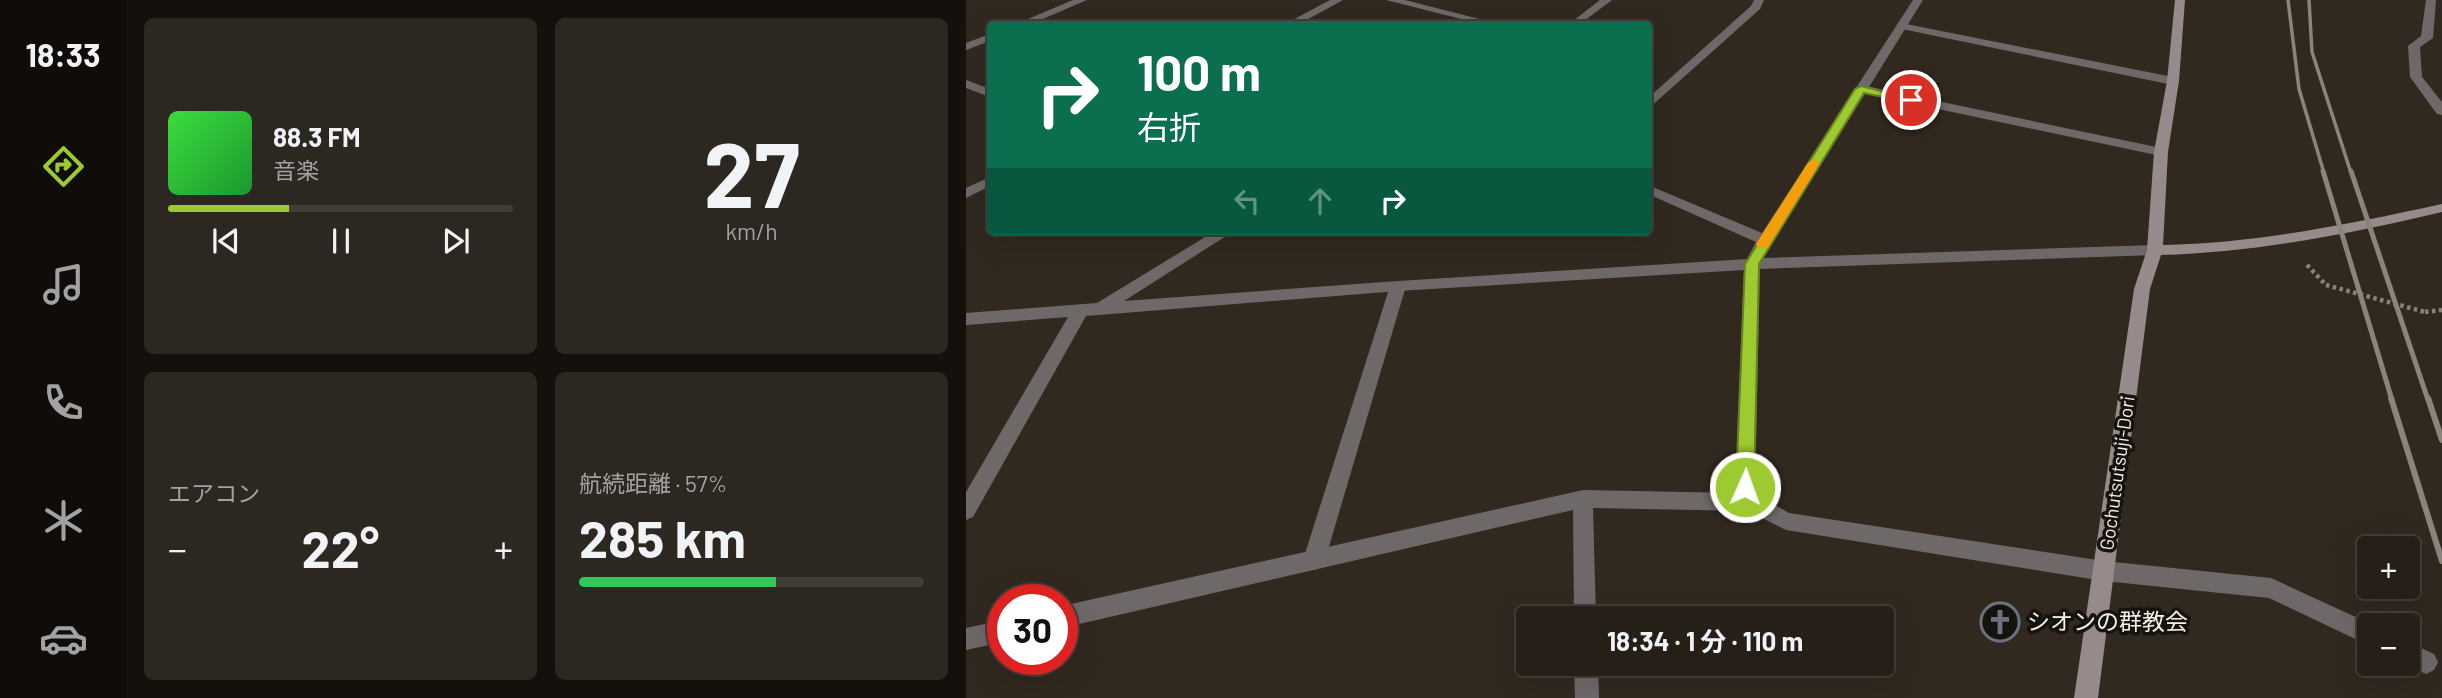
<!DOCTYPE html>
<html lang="ja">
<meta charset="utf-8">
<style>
body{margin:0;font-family:Barlow,"Noto Sans JP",sans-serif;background:#2d2721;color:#f1f3f6;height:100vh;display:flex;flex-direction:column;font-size:26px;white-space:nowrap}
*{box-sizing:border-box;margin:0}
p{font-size:23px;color:#a3a2a2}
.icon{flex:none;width:38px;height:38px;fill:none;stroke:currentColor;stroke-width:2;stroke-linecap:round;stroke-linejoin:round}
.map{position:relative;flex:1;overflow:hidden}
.sheet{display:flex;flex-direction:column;gap:18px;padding:18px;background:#14110d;width:840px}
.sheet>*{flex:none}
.guide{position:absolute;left:21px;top:21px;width:665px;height:214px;border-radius:7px;box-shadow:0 7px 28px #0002,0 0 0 2px #423d37;background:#0b6e4f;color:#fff;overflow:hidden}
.fabs{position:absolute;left:1391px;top:536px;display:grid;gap:14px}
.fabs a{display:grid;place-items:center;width:63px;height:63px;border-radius:7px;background:#251f18;box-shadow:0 7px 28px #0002,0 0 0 2px #423d37;font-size:35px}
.speed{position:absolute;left:21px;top:584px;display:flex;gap:14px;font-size:35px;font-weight:700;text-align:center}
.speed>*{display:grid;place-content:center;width:91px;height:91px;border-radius:50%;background:#251f18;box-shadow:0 7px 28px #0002,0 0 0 2px #423d37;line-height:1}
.speed .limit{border:10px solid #d22;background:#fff;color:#111}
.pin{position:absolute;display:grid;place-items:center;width:60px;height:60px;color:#fff;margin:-30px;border:4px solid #fff;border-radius:50%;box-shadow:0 2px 7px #0007}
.me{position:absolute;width:77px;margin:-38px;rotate:2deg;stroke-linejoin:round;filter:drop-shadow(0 0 5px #0008)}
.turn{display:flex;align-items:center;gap:24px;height:147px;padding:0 35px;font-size:32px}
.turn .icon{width:91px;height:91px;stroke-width:2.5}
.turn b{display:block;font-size:49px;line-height:60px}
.lanes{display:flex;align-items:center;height:66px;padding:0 35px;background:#0003;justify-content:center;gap:35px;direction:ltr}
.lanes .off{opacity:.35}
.big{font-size:52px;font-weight:700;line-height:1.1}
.sheet .widget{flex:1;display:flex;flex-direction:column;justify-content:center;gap:10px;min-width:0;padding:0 24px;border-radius:10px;background:#2d2721}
.sheet .dial{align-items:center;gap:0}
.dial b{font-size:91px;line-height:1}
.song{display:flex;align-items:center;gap:21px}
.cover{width:84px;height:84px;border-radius:10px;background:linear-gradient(135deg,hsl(120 70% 55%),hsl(130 70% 35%))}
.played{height:7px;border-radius:4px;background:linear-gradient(90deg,#9dca31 35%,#423d37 35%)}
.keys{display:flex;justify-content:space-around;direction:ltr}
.heat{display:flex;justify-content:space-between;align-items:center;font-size:38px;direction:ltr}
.charge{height:10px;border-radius:5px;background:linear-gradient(90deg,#34c759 57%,#423d37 0)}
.sheet .tiles{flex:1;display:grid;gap:18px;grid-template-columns:repeat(2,1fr)}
.trip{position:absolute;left:550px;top:606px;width:378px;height:70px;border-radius:7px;background:#251f18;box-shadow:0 7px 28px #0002,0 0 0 2px #423d37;font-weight:700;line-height:70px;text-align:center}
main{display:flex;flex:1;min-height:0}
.dock{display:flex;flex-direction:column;width:126px;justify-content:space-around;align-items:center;background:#0f0c0a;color:#a3a2a2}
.dock .icon{width:49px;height:49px}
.dock .on{color:#9dca31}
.dock b{font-size:32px;color:#f1f3f6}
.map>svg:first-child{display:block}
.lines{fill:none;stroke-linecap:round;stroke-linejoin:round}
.path{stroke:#8a837b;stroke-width:4.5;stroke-dasharray:3.5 3.5;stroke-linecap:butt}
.lane{fill:#6f6868;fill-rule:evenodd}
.street{fill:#6f6868;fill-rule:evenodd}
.secondary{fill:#968b8a;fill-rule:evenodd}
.rail-far2{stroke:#8a847c;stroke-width:3.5}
.rail-far1{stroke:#8a847c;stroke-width:5}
.rail{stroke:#8a847c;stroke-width:6}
.path-bridge{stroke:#8a837b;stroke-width:4.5;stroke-dasharray:3.5 3.5;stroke-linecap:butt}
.route{fill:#9dca31;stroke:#668320;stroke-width:2}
.slow{fill:#f59e0b}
.labels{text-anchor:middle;stroke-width:7;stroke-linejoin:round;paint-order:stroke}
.street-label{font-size:19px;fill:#f5f0ea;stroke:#16130e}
.near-poi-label{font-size:23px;fill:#f5f0ea;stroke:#16130e;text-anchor:start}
</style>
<main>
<nav class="dock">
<b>18:33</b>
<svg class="icon on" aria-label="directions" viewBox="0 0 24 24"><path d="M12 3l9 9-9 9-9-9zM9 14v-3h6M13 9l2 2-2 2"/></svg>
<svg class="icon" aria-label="music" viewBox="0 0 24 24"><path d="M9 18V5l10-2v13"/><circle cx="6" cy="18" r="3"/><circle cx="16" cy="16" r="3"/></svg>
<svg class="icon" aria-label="phone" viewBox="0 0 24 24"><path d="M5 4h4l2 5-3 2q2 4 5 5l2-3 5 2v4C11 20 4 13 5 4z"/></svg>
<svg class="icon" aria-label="climate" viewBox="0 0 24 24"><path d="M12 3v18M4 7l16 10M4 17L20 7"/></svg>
<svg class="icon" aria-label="car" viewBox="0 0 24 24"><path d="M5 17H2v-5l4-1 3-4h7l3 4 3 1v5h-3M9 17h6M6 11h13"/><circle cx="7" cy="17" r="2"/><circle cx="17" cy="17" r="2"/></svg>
</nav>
<section class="sheet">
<div class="tiles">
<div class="widget">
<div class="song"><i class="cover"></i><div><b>88.3 FM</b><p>音楽</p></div></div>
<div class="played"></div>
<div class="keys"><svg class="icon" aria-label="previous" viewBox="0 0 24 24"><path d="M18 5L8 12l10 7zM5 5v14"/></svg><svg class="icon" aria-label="pause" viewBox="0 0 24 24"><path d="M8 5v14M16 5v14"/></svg><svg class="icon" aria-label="next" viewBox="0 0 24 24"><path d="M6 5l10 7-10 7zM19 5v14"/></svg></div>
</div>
<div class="widget dial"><b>27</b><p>km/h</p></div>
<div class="widget"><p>エアコン</p>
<div class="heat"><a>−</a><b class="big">22°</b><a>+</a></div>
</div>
<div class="widget"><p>航続距離 · 57%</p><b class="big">285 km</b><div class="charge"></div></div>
</div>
</section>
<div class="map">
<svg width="1476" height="698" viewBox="0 0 1476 698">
<rect width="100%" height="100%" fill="#312920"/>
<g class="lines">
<g class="path">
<path d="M1341,265L1360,285"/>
<path d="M1459,312L1476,310"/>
</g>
<g class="lane">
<path d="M788,0H798L794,9L682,109V98L785,6Z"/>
<path d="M935,23L1207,77L1213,81L1207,85L931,28V24Z"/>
<path d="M895,85L1195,148L1202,152L1195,156L891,92L889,89Z"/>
<path d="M432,281L440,286L359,560L356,567L348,570L340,567L337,560L424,286Z"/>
<path d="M1138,561L1305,578L1407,625H1404V646L1303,598L1138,581L1130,578L1127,571L1130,564Z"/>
<path d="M1442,642L1468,654L1472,662L1468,670L1460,674L1438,663H1442Z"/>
</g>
<g class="street">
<path d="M107,0H121L65,24H50Z"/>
<path d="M364,0H377L333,24H319Z"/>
<path d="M420,0H439L533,24H515Z"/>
<path d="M634,0H646L614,24H603Z"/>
<path d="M947,0H957L797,258L1189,245L1197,250L1189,255L794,269L789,487L793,496L823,513L1138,561L1146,564L1149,571L1146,578L1138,581L820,530L782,511L627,508L630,618H608L607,510L96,628V606L617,490L771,493L769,487L778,270L432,291L120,316L7,517L0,520V492L102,317L0,325V313L131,303L249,231H268L158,301L432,281L781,259L790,242L682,194V185L796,233Z"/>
<path d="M1460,0H1470L1467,38L1454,47L1456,77L1476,102V115L1471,114L1444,77L1442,46L1455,36Z"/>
<path d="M24,34V41L0,50V43Z"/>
<path d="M0,80L24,89V97L0,88Z"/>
<path d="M24,177V186L0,198V188Z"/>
<path d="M37,620V642L0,650V628Z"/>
<path d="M608,663H632L633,698H609Z"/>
</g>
<path class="secondary" d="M1209,0H1219L1213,81L1202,152L1197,245C1292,243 1384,224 1476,204V212C1383,234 1291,252 1195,255L1184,289L1132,698H1108L1168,289L1181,250L1188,152L1201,81Z"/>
<g class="rail-far2">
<path d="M1322,0L1333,89L1358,173"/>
<path d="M1343,0L1346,52L1385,173"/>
</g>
<g class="rail-far1">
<path d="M1357,171L1426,400"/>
<path d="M1385,171L1462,400"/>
</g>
<g class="rail">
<path d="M1425,398L1476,561"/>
<path d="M1462,398L1476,440"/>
</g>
<path class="path-bridge" d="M1360,285L1459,312"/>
</g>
<path class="route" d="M895,86L951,100L945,103L898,93L793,264L788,487L785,493L779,495L772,493L770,487L779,264L889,89Z"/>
<path class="slow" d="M848,159L854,163L804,244L802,248H792L790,244L842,163Z"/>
<defs>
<g id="church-ring" transform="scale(2.0125)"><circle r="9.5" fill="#16130e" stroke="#6b7280" stroke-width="1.5"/><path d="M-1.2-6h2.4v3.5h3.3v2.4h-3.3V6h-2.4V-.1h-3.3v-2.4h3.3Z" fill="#6b7280"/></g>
</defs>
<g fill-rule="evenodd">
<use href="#church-ring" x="1034" y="622"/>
</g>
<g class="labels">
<g class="street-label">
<text transform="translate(1151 473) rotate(-82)" y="7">Gochutsutsuji-Dori</text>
</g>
<g class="near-poi-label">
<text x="1061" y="630">シオンの群教会</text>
</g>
</g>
</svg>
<div class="fabs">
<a>+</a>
<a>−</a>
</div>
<div class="speed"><div class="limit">30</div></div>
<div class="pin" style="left:945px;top:100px;background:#d93025"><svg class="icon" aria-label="arrive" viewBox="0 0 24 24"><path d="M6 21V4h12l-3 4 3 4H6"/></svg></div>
<svg class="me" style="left:779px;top:487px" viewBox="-20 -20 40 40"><circle r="17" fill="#9dca31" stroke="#fff" stroke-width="3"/><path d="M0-11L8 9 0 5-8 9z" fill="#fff"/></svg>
<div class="trip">18:34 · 1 分 · 110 m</div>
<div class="guide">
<div class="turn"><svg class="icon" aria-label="right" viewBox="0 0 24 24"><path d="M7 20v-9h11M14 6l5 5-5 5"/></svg><div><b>100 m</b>右折</div></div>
<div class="lanes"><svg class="icon off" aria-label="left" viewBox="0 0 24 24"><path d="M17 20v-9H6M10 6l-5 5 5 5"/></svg><svg class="icon off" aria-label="ahead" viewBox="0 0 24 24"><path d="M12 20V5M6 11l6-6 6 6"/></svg><svg class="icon" aria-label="right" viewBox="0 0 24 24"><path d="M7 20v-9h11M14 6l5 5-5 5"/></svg></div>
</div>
</div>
</main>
